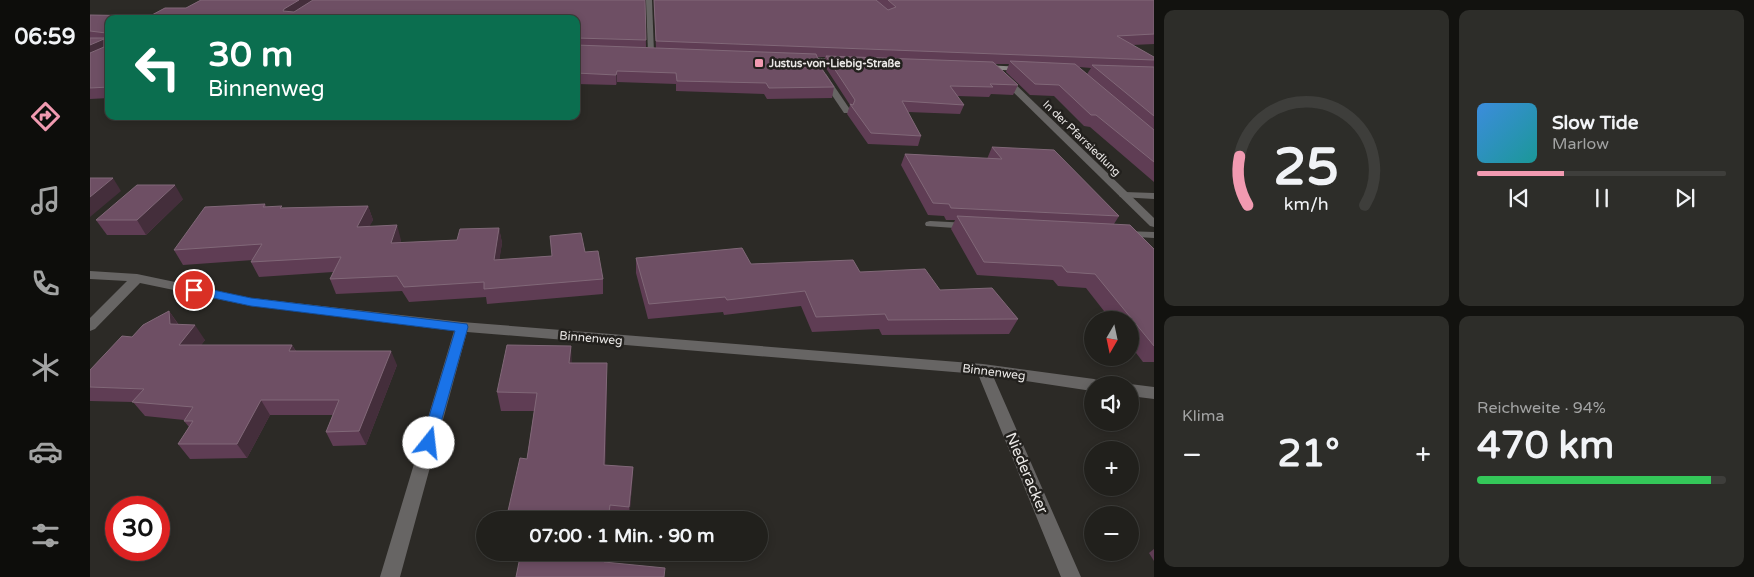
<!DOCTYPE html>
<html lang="de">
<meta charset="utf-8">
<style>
body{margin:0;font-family:"Varela Round",sans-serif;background:#2d2d29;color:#f1f3f6;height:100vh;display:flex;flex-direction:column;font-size:19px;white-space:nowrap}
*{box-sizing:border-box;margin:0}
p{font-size:16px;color:#a2a3a3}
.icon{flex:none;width:28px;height:28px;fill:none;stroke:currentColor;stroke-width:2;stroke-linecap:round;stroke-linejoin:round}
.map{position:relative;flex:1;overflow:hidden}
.drawer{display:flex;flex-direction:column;gap:10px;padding:10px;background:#12120f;width:600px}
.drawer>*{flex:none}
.hud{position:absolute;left:15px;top:15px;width:475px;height:105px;border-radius:10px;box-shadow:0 2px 8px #0003,0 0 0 1px #3e3e3b;background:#0b6e4f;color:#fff;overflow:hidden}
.needle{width:32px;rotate:189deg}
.controls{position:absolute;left:994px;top:311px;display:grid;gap:10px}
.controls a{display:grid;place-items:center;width:55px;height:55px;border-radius:50%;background:#21201c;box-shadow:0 2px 8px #0003,0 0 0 1px #3e3e3b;font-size:25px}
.speed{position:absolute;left:15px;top:496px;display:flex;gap:10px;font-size:25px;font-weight:700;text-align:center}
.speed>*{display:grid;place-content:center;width:65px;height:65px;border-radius:50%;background:#21201c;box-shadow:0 2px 8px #0003,0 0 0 1px #3e3e3b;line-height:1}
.speed .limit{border:8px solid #d22;background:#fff;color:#111}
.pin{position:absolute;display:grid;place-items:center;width:42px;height:42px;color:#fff;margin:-21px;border:2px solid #fff;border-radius:50%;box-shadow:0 1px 5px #0007}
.me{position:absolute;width:55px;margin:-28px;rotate:16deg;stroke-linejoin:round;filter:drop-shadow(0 0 4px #0008)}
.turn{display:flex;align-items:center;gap:18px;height:105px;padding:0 20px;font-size:22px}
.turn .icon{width:65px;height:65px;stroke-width:2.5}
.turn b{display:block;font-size:35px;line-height:42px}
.big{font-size:38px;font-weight:800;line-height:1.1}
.drawer .card{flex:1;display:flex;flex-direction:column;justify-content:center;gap:8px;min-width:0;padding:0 18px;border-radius:10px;background:#2d2d29}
.drawer .dial{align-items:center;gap:0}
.dial svg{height:130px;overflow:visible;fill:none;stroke:#3e3e3b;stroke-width:7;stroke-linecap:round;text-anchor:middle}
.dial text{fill:#f1f3f6;stroke:none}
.song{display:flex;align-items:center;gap:15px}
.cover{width:60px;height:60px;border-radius:8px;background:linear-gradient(135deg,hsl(210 70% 55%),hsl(180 70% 35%))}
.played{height:5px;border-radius:2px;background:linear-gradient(90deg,#f19ab1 35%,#3e3e3b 35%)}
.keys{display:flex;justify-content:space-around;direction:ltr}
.heat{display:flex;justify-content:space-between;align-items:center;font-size:28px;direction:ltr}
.charge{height:8px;border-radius:4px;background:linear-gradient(90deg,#34c759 94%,#3e3e3b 0)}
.drawer .tiles{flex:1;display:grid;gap:10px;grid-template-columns:repeat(2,1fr)}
.trip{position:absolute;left:386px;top:511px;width:292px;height:50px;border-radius:25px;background:#21201c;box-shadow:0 2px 8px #0003,0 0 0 1px #3e3e3b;font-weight:800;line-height:50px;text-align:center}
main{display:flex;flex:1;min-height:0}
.dock{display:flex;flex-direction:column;width:90px;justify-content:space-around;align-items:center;background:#0d0d0b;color:#a2a3a3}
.dock .icon{width:35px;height:35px}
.dock .on{color:#f19ab1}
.dock b{font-size:22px;color:#f1f3f6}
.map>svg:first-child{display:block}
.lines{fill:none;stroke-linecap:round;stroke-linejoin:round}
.lane{fill:#676564;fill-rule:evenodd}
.street{fill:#676564;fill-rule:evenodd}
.secondary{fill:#8a8685;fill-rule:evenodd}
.wall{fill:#5f3d54;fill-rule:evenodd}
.shaded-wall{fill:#442e3b}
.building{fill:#6e4f64;stroke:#816878}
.route{fill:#1a73e8;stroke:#114b97}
.poi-dot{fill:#f19ab1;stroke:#22201d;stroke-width:2}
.labels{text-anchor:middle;stroke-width:5;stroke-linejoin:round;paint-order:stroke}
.far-poi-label{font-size:11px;font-weight:bold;fill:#ebe9e7;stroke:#22201d;text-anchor:start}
.far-street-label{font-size:11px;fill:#ebe9e7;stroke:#22201d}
.street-label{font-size:12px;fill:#ebe9e7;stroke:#22201d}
.near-street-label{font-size:15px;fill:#ebe9e7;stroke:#22201d}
</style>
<main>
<nav class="dock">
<b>06:59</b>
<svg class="icon on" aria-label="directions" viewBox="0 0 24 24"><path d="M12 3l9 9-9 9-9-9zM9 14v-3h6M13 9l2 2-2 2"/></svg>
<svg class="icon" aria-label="music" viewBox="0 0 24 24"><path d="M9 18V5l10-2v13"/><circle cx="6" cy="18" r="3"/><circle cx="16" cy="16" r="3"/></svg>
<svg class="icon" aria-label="phone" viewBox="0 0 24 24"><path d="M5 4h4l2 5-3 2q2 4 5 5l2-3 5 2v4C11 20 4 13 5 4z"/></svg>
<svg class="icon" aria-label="climate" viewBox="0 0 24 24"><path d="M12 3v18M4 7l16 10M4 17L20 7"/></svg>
<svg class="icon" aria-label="car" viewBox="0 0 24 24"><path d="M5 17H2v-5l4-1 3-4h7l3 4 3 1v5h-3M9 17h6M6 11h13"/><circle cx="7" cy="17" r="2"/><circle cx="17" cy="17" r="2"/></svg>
<svg class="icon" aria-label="filters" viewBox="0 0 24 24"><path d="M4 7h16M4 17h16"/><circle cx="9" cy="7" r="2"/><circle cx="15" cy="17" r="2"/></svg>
</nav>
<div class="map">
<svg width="1064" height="577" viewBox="0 0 1064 577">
<rect width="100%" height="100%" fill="#2c2a26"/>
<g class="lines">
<g class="lane">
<path d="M730,74H736L761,111L760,113H754L729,76Z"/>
<path d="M1034,192L1064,193V199L1030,197L1029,195Z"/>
<path d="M840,221L879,223L884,226L879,229L836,226L835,224L836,222Z"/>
<path d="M1034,231L1064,232V238L1030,236L1028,234L1030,232Z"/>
</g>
<g class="street">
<path d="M556,0H562L564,53L561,55L558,53Z"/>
<path d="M911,76H917L1064,218V227L1060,226L911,80Z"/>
<path d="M0,271L47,274L161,298L372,322L893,364L1004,379L1009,381L1011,385H1002V391L903,376L991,577H971L888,374L377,332L310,577H290L364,331L161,306L50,283L5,329L0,331V318L37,281L0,279Z"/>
<path d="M1040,384L1064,387V399L1040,396V385H1037Z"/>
</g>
<g class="secondary">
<path d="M712,57L752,59L755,61L752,63L710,60V58Z"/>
<path d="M894,65L934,67L938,69L934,71L891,69V65Z"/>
</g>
</g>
<g class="wall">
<path d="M111,0H555L556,47L566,48L564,0H1064V44L1042,45L1064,57V182L1000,127L994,126L964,96L940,95L916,72L919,64H905L928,85L923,95L901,94L899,97L867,96L874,105L870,114L818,112L831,136L828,146L778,144L757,114L760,105L734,65L735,57H727L732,69L744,87L742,98L677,99L674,94L586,91V84L527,82L526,85L486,84V19H19V98L0,99V15L60,16L75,8H96ZM989,67L1001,68L997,74Z"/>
<path d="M902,147L1029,216L1024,224L1064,249V362H1053L1040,345V320H1021L996,288L968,286L963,280L887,275L861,229L865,220H856L854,216L838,215L811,165L815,154L897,159Z"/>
<path d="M93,199L56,235H17L6,220Z"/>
<path d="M175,204L176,207L192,208L278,206L283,220L279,226L311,240L310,243L367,240L409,228L412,243L409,260L462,256L495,252L513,279V294L397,304L396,297L319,302L312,291L246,294L240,279L243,272L169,277L161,262L163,260L93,265L84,250Z"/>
<path d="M546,258L770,272L850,290L928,319L919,334L792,335L789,329L722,332L711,306L634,315L633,312L558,319L546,273Z"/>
<path d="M79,311L89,325L115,340L111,345H202L206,351L307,365L276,445L243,446L236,432L243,415H180L157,458L100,459L88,444L99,427L94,421V420L55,416L43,402L0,401V370L42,337Z"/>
<path d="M482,363L517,382L515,465L543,467L542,485L539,520H420L418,511L437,459L444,411H411L407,392Z"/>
<path d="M1064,549V561L1059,553Z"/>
</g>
<g class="shaded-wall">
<path d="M209,0H226L197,17L193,11L194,9Z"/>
<path d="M14,39L19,47L0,58V45Z"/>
<path d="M527,71V82L526,85V75Z"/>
<path d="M23,178L31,191L0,217V197Z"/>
<path d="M85,185L93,199L56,235L47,220Z"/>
<path d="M278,206L283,220L272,241L267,227Z"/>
<path d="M307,225L311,240L305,258L301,243Z"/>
<path d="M409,228L412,243L407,275L404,260Z"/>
<path d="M79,311L89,326L80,324Z"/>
<path d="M105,325L115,340L99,360L89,345Z"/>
<path d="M202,345L210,359L199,351Z"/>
<path d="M481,346L482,365L479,363Z"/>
<path d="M301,351L307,365L276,445L269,431Z"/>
<path d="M517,363V382L515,483L514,465Z"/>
<path d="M171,400L180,415L157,458L147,444Z"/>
<path d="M543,467L542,485L539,520V507Z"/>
<path d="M520,505V520H518Z"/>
<path d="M515,552H517L515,577L514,562Z"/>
</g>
<g class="building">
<path d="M111,0H209L194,9L193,11L204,12L223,0H555L556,40L486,38V19H19V87L0,88V53L14,47V39L0,45V38H14L16,33L0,31V15L60,16L75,8H96Z"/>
<path d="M564,0H786L798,10L806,7L798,0H1064V34L1027,36L1064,57V60L566,41Z"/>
<path d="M486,45L726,54L732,69L744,87L679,88L676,83L587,81L586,73L527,71L526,75L486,73Z"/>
<path d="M736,56L903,62L928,85L900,84L903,87L860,86L874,105L812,101L831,136L781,133L760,104L763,105L765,100Z"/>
<path d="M920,61L985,64L1064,130V162L1006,115H1001L969,85L945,84Z"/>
<path d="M1002,65L1064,67V116Z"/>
<path d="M902,147L964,150L1029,216L861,208L859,204L843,203L815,154L912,159Z"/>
<path d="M0,178H23L0,197Z"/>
<path d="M47,185H85L47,220H6Z"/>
<path d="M175,204L173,207L192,206L190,208L278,206L267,227L307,225L301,243L367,240L370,229L409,228L404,260L462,256L460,236L491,233L495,252L508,251L513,279L394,289V282L314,287L307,276L240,279L251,257L161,262L172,244L84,250L115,207Z"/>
<path d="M867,216L1040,225L1064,249V346L1005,274L977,272L972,266L894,262Z"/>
<path d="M652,248L661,264L763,260L770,272L835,269L850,290L902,288L928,319L798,320L795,314L726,317L715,291L637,300L635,297L559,304L546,258Z"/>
<path d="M79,311L80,324L105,325L89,345H202L199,351H301L269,431L236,432L249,400H171L147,444H88L103,421H94L103,407L42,402L54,389L0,387V370L32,336L42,337L53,325Z"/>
<path d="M417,345L481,346L479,363H517L514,465L543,467L539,507L520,505L518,520H438L439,512L418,511L430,458L437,459L447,393L407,392Z"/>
<path d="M431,552H515L514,562L575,568L574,577H426Z"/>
</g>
<path class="route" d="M104,286L161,298L377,324L378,327L344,447L339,449L334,447L331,443L365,331L161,306L100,293V287Z"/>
<rect class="poi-dot" x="664" y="58" width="10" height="10" rx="2.5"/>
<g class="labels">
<g class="far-poi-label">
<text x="679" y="67">Justus-von-Liebig-Straße</text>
</g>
<g class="far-street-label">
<text transform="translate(992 138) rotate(44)" y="4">In der Pfarrsiedlung</text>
</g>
<g class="street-label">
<text transform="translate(501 338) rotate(5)" y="4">Binnenweg</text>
<text transform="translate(904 372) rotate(7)" y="4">Binnenweg</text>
</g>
<g class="near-street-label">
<text transform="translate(937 473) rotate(67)" y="5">Niederacker</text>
</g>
</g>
</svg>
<div class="controls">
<a><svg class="needle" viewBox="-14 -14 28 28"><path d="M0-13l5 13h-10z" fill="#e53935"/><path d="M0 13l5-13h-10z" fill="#a2a3a3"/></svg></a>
<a><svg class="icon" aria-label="sound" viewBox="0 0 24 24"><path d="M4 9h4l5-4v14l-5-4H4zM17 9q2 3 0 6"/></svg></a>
<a>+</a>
<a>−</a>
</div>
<div class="speed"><div class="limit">30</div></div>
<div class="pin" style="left:104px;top:290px;background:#d93025"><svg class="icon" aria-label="arrive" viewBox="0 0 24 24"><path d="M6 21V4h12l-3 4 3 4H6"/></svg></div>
<svg class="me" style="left:339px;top:443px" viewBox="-20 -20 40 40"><circle r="19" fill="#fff"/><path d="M0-13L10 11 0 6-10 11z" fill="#1a73e8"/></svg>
<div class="trip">07:00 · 1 Min. · 90 m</div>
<div class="hud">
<div class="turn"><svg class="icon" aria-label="left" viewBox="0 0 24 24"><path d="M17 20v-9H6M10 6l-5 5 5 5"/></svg><div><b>30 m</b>Binnenweg</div></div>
</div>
</div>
<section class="drawer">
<div class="tiles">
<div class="card dial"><svg viewBox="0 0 100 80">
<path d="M14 69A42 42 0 1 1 86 69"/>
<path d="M14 69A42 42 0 0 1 9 39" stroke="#f19ab1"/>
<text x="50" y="56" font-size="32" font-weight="700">25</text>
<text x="50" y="72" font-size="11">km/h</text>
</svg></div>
<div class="card">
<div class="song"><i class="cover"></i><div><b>Slow Tide</b><p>Marlow</p></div></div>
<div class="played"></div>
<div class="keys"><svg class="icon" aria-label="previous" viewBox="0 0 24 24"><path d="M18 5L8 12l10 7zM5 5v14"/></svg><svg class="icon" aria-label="pause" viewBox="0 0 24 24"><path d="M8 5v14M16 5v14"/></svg><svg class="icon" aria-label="next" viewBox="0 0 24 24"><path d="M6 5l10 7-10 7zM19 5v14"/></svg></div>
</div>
<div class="card"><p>Klima</p>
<div class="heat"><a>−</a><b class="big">21°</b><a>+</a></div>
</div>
<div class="card"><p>Reichweite · 94%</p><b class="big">470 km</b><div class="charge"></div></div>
</div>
</section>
</main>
